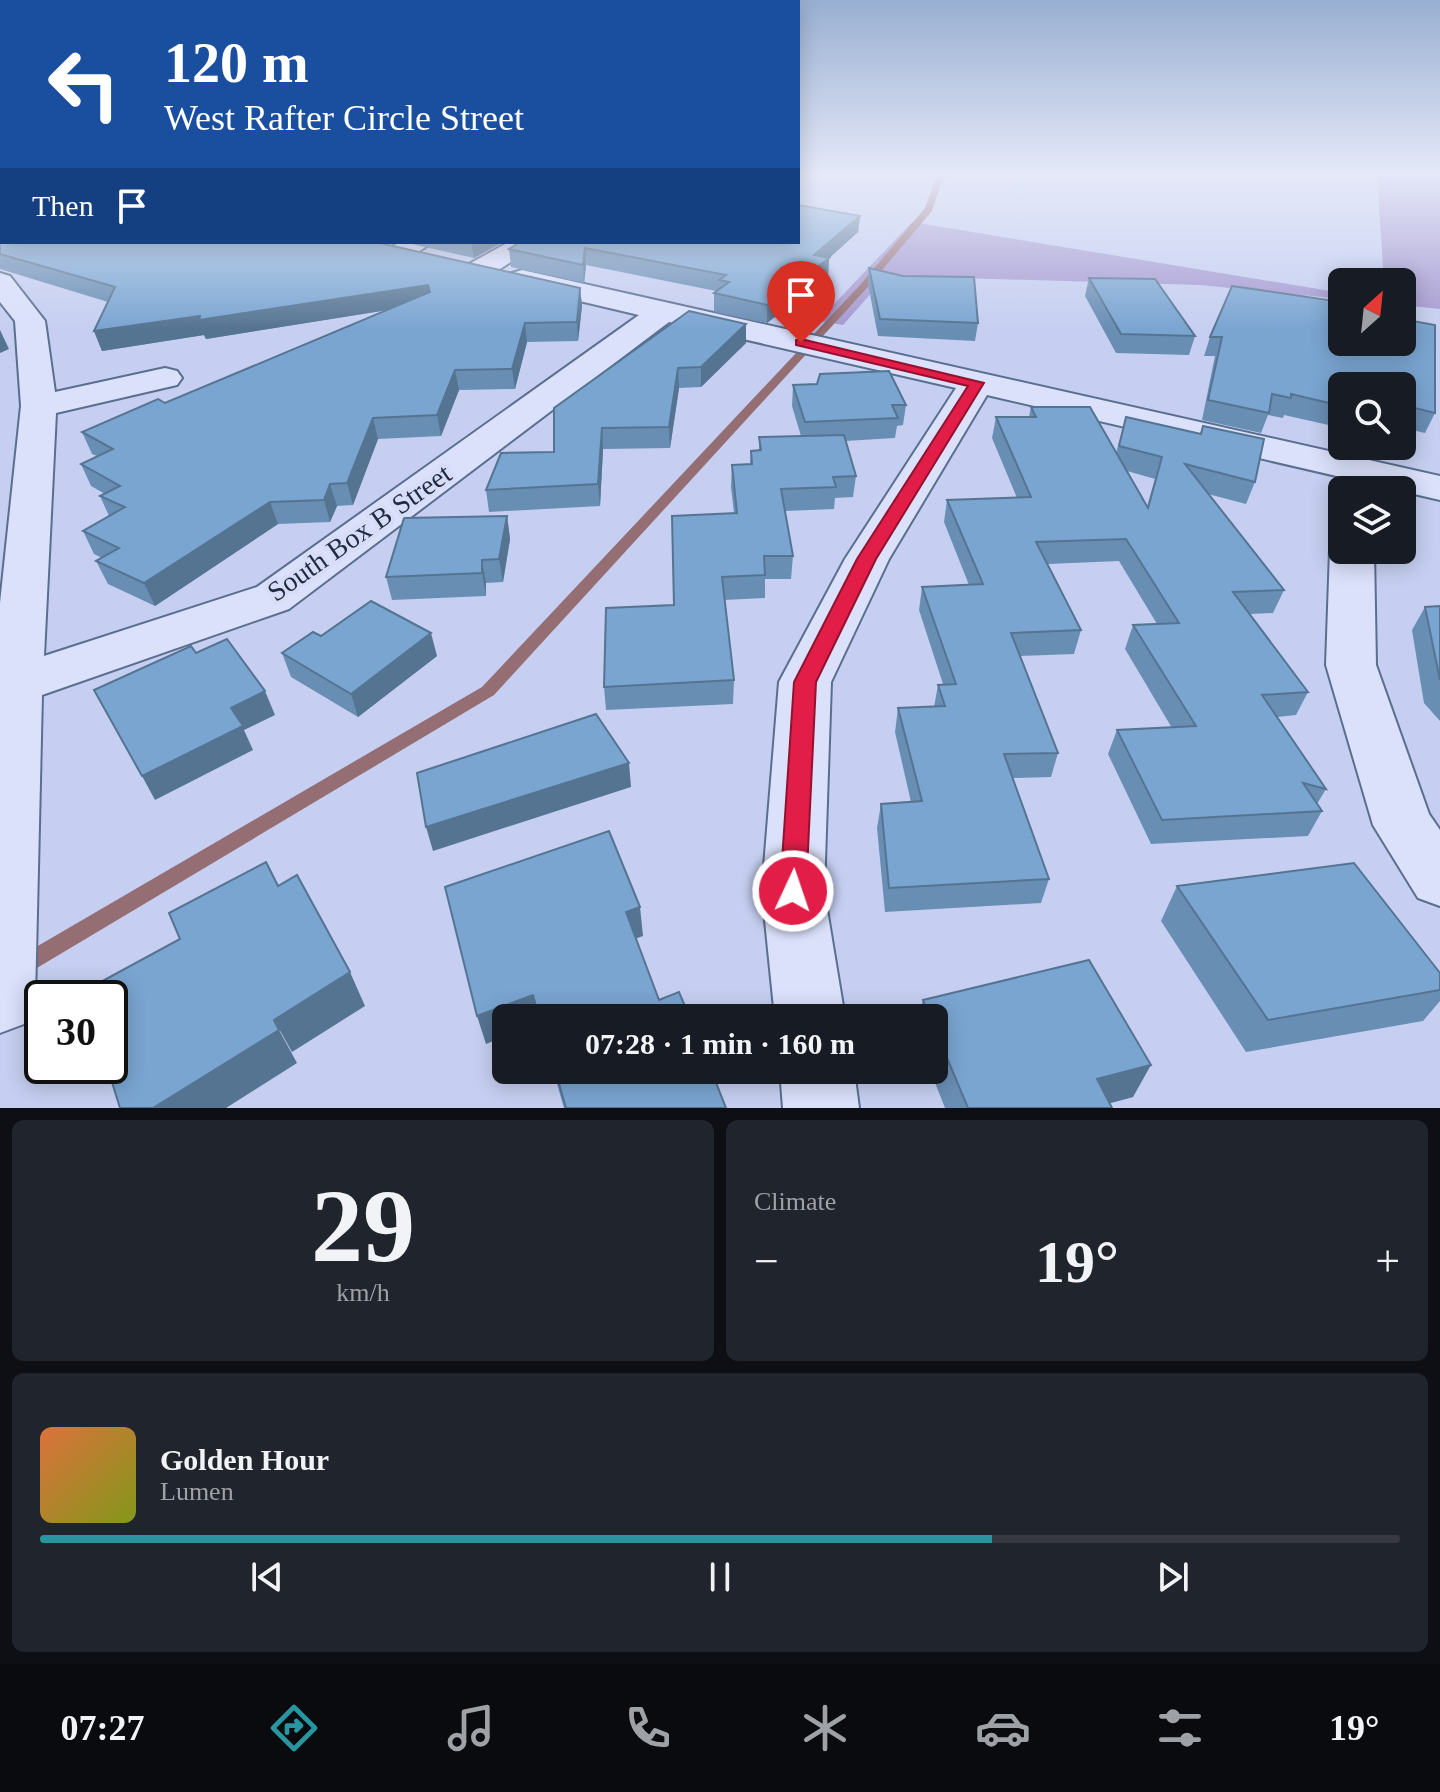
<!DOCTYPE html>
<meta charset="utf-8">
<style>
body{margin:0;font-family:"Times New Roman",serif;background:#20242c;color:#f1f3f6;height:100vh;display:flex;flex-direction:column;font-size:30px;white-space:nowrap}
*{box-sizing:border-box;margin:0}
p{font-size:26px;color:#9ea1a6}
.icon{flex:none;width:44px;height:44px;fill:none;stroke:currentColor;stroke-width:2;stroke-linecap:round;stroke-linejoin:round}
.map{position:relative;height:1108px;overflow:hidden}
.details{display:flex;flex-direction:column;gap:12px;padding:12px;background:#0d0f14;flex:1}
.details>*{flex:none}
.guide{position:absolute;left:0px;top:0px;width:800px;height:244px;box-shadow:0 4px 20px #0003;background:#1a4fa0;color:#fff;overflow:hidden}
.needle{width:52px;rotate:27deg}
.controls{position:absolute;left:1328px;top:268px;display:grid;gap:16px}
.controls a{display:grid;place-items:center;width:88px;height:88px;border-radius:12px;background:#171b24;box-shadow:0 4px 20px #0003;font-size:40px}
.speed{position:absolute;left:24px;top:980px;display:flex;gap:16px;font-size:40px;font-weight:700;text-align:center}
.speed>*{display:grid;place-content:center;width:104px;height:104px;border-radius:50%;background:#171b24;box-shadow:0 4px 20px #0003;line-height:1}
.speed .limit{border:4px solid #111;border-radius:12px;background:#fff;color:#111}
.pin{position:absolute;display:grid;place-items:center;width:68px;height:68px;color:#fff;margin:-82px -34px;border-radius:50% 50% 50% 0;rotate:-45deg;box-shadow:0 0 8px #0007}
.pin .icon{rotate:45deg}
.me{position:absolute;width:88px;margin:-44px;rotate:3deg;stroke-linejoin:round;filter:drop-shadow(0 0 6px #0008)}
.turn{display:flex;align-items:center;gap:28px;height:168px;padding:0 32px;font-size:36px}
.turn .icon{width:104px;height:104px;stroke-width:2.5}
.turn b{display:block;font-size:56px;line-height:68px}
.then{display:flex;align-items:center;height:76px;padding:0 32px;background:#0003;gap:16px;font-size:30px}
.big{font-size:60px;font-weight:700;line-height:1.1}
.details .card{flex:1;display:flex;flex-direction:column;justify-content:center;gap:12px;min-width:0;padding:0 28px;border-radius:12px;background:#20242c}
.details .dial{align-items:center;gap:0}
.dial b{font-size:104px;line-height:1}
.song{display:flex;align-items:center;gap:24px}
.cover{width:96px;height:96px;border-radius:12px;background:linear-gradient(135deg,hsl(20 70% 55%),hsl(70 70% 35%))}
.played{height:8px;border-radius:4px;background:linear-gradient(90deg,#2796a0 70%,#363941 70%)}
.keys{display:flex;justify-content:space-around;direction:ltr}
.heat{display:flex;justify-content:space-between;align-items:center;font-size:44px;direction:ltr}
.details .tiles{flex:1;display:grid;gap:12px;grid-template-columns:1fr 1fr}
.card:last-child{grid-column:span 2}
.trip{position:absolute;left:492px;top:1004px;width:456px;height:80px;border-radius:12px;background:#171b24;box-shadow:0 4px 20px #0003;font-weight:700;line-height:80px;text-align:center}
.tab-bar{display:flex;height:128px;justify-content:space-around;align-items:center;background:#090b0e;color:#9ea1a6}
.tab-bar .icon{width:56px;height:56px}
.tab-bar .current{color:#2796a0}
.tab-bar b{font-size:36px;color:#f1f3f6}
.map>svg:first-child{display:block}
.green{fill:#a599d0}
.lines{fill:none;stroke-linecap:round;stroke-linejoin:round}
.stream{fill:#946e73;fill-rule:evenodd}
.minor-casing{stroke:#5a6e8e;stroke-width:4}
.minor{fill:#dbe1fb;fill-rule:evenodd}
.wall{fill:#698eb4;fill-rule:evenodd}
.shaded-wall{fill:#557492}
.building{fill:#7aa5d1;stroke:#557492;stroke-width:2}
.route{fill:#e11d48;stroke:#92132f;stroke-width:2}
.labels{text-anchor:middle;stroke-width:8;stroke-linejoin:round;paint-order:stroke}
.street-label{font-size:28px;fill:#1f2c3d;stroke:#d7ddf8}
</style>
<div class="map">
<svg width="1440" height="1108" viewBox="0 0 1440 1108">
<rect width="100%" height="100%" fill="#c6cff1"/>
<g class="green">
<path d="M1377,174H1440V309L1402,305V282H1384Z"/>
<path d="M912,222L1342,293V299L1200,285L892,276L883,280L843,325L818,321Z"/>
</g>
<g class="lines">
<path class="stream" d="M942,174H950L942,181L932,211L866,289L494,695L0,990V968L482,687L860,285L925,208L935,180Z"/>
<g class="minor-casing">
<g id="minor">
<path d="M399,242H433L409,258H389L385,252Z"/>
<path d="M509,242H542L489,276H469L465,270L469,264Z"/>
<path d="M522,270L1440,476V500L987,395L889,559L831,682L824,891L845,1018H775L762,891L779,682L845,559L956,388L669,322L289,609L42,695L35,1000L24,1024L0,1033V603L21,406L15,321L0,302V273L10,276L45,321L55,392L165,368L177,371L182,378L177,385L56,413L44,656L257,587L639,315L512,285L508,279L512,273Z"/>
<path d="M1342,539V550H1374L1376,665L1429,814L1440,830V906L1418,898L1373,825L1326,665L1330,550Z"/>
<path d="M780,1070H854L859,1108H783Z"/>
</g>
</g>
<use href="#minor" class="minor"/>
</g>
<g class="wall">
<path d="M0,174L580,288L582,306L578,341L527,342L515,389L459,390L441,436L378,439L353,505L337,506L330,522L278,524L155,606L108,584L96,561L102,558L94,554L83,531L109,516L100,496L105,494L91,486L81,464L97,456L92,454L82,432L165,403L388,310L206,339L204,335L102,351L94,331L108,302L0,269Z"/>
<path d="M860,216L858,232L829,258L828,276L767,323L714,312V293L716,291L586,265L584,283L511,267L509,249Z"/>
<path d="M403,242H503L474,258Z"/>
<path d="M869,268L978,323L975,341L878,336L868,284Z"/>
<path d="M1089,278L1195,336L1189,355L1116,353L1085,296Z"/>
<path d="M1407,320L1435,413L1425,433L1403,428L1402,429V386H1342V428L1284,415L1283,418L1268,415L1261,433L1202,420L1215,356H1204L1210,337Z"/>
<path d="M746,343L701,387L679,388L670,448L603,449L600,506L489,512L486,490L554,452V408Z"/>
<path d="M793,385L906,405L903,425L897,426L895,438L845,441L856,476L853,497L835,498L834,509L785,511L793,556L791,579H765V598L724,600L734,680L733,704L606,710L604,687L674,605L734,513L731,487L732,465L750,464L751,451L759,450V437L801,436L792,406Z"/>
<path d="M1031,407L1116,453L1126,417L1200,434L1203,426L1255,482L1246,504L1208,494L1284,590L1273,613L1250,614L1308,692L1296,715L1277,717L1326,789L1317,804L1322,811L1308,836L1151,844L1108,754L1117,730L1172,728L1125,649L1133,625L1157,624L1119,561L1048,564L1081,630L1074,654L1020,656L1058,753L1051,777L1013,778L1049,879L1041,903L885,912L877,828L881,804L911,802L895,732L898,708L934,707L938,685L943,684L919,610L922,587L969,585L944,522L947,500L1017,498L992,438L996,417H1029ZM1127,471L1155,479L1147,507Z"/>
<path d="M507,516L510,539L503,582L486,583V596L392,600L386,577Z"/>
<path d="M1440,606V721L1424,703L1412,630L1425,607Z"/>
<path d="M321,636L437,656L358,717L291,677L282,653Z"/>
<path d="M1177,886L1440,973V1001L1423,1021L1246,1052L1161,921Z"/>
<path d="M923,1000L1133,1097L1110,1103L1112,1108H945L930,1070H934V1018H918Z"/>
<path d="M553,1070H711L726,1108H564Z"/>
</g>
<g class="shaded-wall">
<path d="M860,216L858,232L827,260L829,258L828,276L767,323V305L814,255Z"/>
<path d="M471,242H503L474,258Z"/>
<path d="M585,248L586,265L584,283L583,265Z"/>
<path d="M428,285L431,303L206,339L204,335L102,351L94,331Z"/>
<path d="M580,288L582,306L578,341L577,322Z"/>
<path d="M525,323L527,342L515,389L512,369Z"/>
<path d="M746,324V343L701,387V367Z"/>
<path d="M0,330L9,349L0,353Z"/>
<path d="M678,368L679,388L670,448L669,427Z"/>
<path d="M455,370L459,390L441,436L437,415Z"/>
<path d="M373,418L378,439L353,505L347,483Z"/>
<path d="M602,428L603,449L600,506L598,484Z"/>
<path d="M330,484L337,506L330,522L324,500Z"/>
<path d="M270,502L278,524L155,606L144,583Z"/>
<path d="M507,516L510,539L503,582L499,559Z"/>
<path d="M482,560L486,583V596L482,573Z"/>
<path d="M431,633L437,656L358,717L351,694Z"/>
<path d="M265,691L275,715L244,730L253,750L155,800L142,776L231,708Z"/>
<path d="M629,763L631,787L433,851L426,827Z"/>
<path d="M640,907L643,936L629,941L626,912Z"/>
<path d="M350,972L365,1006L292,1052L274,1020Z"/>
<path d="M533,995L538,1018H506V1036L486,1044L477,1016Z"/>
<path d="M279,1030L297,1063L226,1108H153Z"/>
<path d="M1151,1065L1133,1097L1092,1108L1097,1079Z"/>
</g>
<g class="building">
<path d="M0,174H2V242H375L580,288L577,322L525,323L512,369L455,370L437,415L373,418L347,483L330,484L324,500L270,502L144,583L96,561L119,548L83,531L125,507L100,496L120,486L81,464L113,449L82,432L158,399L165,403L430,292L428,285L199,320L200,316L94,331L115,287L0,254Z"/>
<path d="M798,205L860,216L814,255L829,258L767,305L714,293L729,282L719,280L726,275L585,248L583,265L509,249L520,242H798Z"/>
<path d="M869,268L903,276L974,277L978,323L880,319Z"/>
<path d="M1089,278L1155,279L1195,336L1121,334Z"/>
<path d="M1232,286L1342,302V342H1402V311L1407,312V320L1435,325V413L1407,406L1406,420L1402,419V386H1342V406L1291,394V398L1272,394L1269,413L1208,400L1222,337H1210Z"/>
<path d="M689,311L746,324L701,367L678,368L669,427L602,428L598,484L486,490L501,453L554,452V408Z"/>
<path d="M889,371L906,405H892L898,418L805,422L793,385L817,384L820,374Z"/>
<path d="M1031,407H1090L1148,508L1162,457L1119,446L1126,417L1201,434L1203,426L1264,439L1255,482L1185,464L1284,590L1233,592L1308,692L1262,695L1326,789L1303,783L1322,811L1162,820L1117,730L1196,726L1133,625L1179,623L1126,539L1036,542L1081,630L1011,633L1058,753L1004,754L1049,879L889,888L881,804L922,801L898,708L945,706L938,685L956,684L922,587L983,584L947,500L1031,497L996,417H1036Z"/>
<path d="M844,435L856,476L833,477L836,487L781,489L793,556H764L765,575L722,577L734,680L604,687L606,608L674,605L672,516L737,513L732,465L752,464L751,451L761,450L759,437Z"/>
<path d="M507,516L499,559L482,560V573L386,577L404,518Z"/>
<path d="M371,601L431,633L351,694L282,653L313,632L321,636Z"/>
<path d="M1440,606V680L1425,607Z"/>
<path d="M227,639L265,691L231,708L243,726L142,776L94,690L191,646L196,653Z"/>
<path d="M596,714L629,763L426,827L417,773Z"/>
<path d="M609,831L640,907L626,912L659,1000L679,992L690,1018H539L533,995L477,1016L445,887Z"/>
<path d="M266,862L278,886L297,875L350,972L274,1020L279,1030L153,1108H120L107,1066H110V998H86L84,991L180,939L169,913Z"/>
<path d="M1354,863L1440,973V990L1268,1020L1177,886Z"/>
<path d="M1089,960L1151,1065L1097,1079L1112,1108H968L934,1027V1018H930L923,1000Z"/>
<path d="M555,1070H711L726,1108H566Z"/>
</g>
<linearGradient id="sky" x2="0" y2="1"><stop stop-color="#99afd1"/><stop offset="0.53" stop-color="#e5e9f9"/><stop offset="1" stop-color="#e5e9f9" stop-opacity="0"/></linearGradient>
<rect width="1440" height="329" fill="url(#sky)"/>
<path class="route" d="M801,339L984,383L876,559L816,682L806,891L803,900L793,903L784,900L780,891L794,682L857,559L968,386L796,345V340Z"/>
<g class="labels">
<g class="street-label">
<text transform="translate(359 532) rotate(-35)" y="10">South Box B Street</text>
</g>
</g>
</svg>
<div class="controls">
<a><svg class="needle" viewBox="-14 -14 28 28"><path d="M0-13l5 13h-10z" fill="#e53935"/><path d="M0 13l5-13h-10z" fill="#9ea1a6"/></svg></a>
<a><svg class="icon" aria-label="search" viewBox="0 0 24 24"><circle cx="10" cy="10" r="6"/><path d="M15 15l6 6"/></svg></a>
<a><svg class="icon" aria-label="layers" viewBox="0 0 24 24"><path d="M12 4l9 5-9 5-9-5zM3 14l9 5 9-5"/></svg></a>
</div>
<div class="speed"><div class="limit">30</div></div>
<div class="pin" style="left:801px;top:343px;background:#d93025"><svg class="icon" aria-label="arrive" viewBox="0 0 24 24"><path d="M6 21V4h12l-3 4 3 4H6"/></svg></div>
<svg class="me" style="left:793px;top:891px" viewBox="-20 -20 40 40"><circle r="17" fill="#e11d48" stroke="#fff" stroke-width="3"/><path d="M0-11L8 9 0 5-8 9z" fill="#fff"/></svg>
<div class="trip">07:28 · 1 min · 160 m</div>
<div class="guide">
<div class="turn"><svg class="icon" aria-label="left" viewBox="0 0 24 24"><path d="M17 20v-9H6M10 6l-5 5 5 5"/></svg><div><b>120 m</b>West Rafter Circle Street</div></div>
<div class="then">Then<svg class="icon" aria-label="arrive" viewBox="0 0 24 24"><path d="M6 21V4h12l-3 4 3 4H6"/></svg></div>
</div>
</div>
<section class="details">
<div class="tiles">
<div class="card dial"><b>29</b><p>km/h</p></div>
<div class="card"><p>Climate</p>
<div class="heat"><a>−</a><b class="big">19°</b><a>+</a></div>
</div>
<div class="card">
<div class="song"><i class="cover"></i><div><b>Golden Hour</b><p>Lumen</p></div></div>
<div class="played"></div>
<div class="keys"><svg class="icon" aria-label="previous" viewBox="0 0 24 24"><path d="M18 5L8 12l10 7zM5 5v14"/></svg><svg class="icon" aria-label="pause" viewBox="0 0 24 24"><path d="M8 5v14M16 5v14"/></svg><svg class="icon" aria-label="next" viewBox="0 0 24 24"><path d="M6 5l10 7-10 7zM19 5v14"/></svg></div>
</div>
</div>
</section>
<nav class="tab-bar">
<b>07:27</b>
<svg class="icon current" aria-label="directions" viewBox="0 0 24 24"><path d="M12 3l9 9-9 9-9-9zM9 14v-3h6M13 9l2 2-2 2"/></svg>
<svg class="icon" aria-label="music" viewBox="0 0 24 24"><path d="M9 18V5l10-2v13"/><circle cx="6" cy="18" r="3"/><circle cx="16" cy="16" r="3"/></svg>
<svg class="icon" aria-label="phone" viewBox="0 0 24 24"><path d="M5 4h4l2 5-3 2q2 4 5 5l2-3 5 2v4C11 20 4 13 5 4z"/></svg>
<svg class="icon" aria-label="climate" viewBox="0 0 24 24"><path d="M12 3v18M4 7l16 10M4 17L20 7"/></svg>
<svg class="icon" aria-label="car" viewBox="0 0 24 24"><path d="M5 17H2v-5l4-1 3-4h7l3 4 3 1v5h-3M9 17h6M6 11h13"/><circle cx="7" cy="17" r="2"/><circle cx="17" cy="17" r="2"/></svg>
<svg class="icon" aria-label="filters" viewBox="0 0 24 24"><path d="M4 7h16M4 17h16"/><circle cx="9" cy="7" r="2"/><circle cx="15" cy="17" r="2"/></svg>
<b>19°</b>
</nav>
